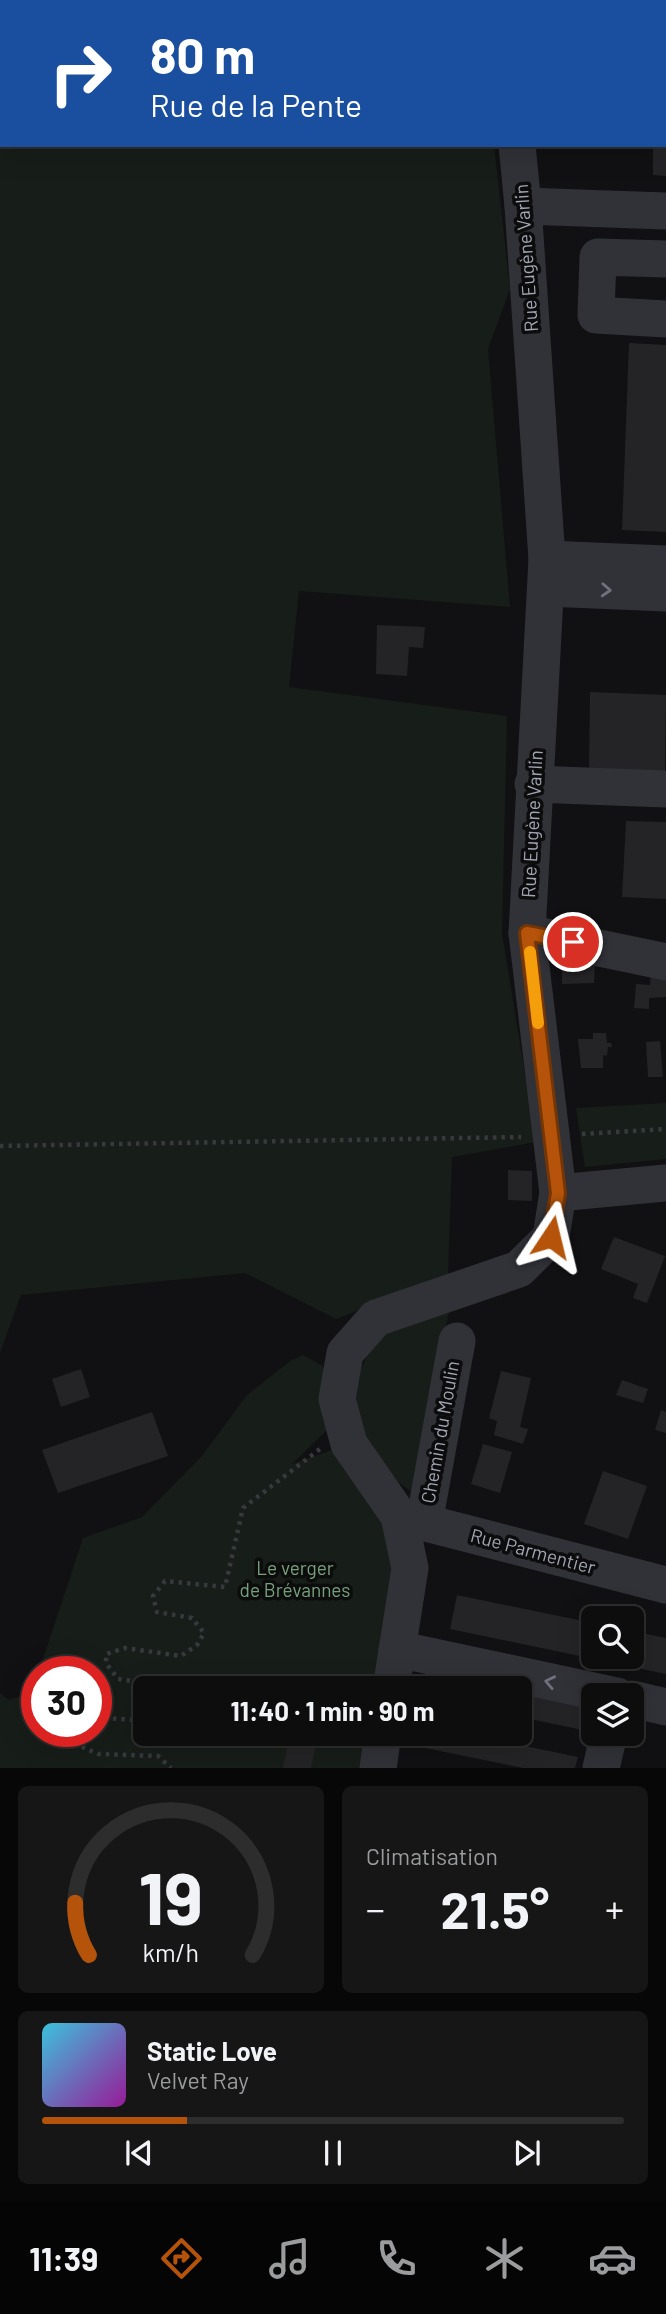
<!DOCTYPE html>
<html lang="fr">
<meta charset="utf-8">
<style>
body{margin:0;font-family:Barlow,sans-serif;background:#161617;color:#f1f3f6;height:100vh;display:flex;flex-direction:column;font-size:26px;white-space:nowrap}
*{box-sizing:border-box;margin:0}
p{font-size:23px;color:#9a9c9e}
.icon{flex:none;width:38px;height:38px;fill:none;stroke:currentColor;stroke-width:2;stroke-linecap:round;stroke-linejoin:round}
.map{position:relative;height:1768px;overflow:hidden}
.sheet{display:flex;flex-direction:column;gap:18px;padding:18px;background:#070708;flex:1}
.sheet>*{flex:none}
.hud{position:absolute;left:0px;top:0px;width:667px;height:147px;box-shadow:0 7px 28px #0002,0 0 0 2px #2d2d2e;background:#1a4fa0;color:#fff;overflow:hidden}
.controls{position:absolute;left:581px;top:1606px;display:grid;gap:14px}
.controls a{display:grid;place-items:center;width:63px;height:63px;border-radius:10px;background:#0d0d0e;box-shadow:0 7px 28px #0002,0 0 0 2px #2d2d2e;font-size:35px}
.speed{position:absolute;left:21px;top:1656px;display:flex;gap:14px;font-size:35px;font-weight:700;text-align:center}
.speed>*{display:grid;place-content:center;width:91px;height:91px;border-radius:50%;background:#0d0d0e;box-shadow:0 7px 28px #0002,0 0 0 2px #2d2d2e;line-height:1}
.speed .limit{border:10px solid #d22;background:#fff;color:#111}
.pin{position:absolute;display:grid;place-items:center;width:60px;height:60px;color:#fff;margin:-30px;border:4px solid #fff;border-radius:50%;box-shadow:0 2px 7px #0007}
.me{position:absolute;width:77px;margin:-38px;rotate:10deg;stroke-linejoin:round;filter:drop-shadow(0 0 5px #0008)}
.turn{display:flex;align-items:center;gap:24px;height:147px;padding:0 35px;font-size:32px}
.turn .icon{width:91px;height:91px;stroke-width:2.5}
.turn b{display:block;font-size:49px;line-height:60px}
.big{font-size:52px;font-weight:700;line-height:1.1}
.sheet .card{flex:1;display:flex;flex-direction:column;justify-content:center;gap:10px;min-width:0;padding:0 24px;border-radius:10px;background:#161617}
.sheet .dial{align-items:center;gap:0}
.dial svg{height:182px;overflow:visible;fill:none;stroke:#2d2d2e;stroke-width:7;stroke-linecap:round;text-anchor:middle}
.dial text{fill:#f1f3f6;stroke:none}
.song{display:flex;align-items:center;gap:21px}
.cover{width:84px;height:84px;border-radius:10px;background:linear-gradient(135deg,hsl(190 70% 55%),hsl(300 70% 35%))}
.played{height:7px;border-radius:4px;background:linear-gradient(90deg,#b45309 25%,#2d2d2e 25%)}
.keys{display:flex;justify-content:space-around;direction:ltr}
.heat{display:flex;justify-content:space-between;align-items:center;font-size:38px;direction:ltr}
.sheet .tiles{flex:1;display:grid;gap:18px;grid-template-columns:1fr 1fr}
.card:last-child{grid-column:span 2}
.trip{position:absolute;left:133px;top:1676px;width:399px;height:70px;border-radius:10px;background:#0d0d0e;box-shadow:0 7px 28px #0002,0 0 0 2px #2d2d2e;font-weight:700;line-height:70px;text-align:center}
.tabs{display:flex;height:112px;justify-content:space-around;align-items:center;background:#050506;color:#9a9c9e}
.tabs .icon{width:49px;height:49px}
.tabs .selected{color:#b45309}
.tabs b{font-size:32px;color:#f1f3f6}
.map>svg:first-child{display:block}
.green{fill:#171d18}
.building{fill:#242427}
.lines{fill:none;stroke-linecap:round;stroke-linejoin:round}
.path{stroke:#37393f;stroke-width:4.5;stroke-dasharray:3.5 5;stroke-linecap:butt}
.minor{stroke:#313238;stroke-width:37}
.oneway{stroke:#6f717c}
.route-casing{stroke:#753606;stroke-width:18}
.route{stroke:#b45309;stroke-width:12}
.slow{stroke:#f59e0b;stroke-width:12}
.labels{text-anchor:middle;stroke-width:7;stroke-linejoin:round;paint-order:stroke}
.street-label{font-size:19px;fill:#a1a5b4;stroke:#0c0c0d}
.park-label{font-size:19px;fill:#76a17c;stroke:#0c0c0d}
</style>
<div class="map">
<svg width="666" height="1768" viewBox="0 0 666 1768">
<rect width="100%" height="100%" fill="#111113"/>
<g class="green">
<path d="M0,0H478V2H2V145H494L510,289L488,349L510,607L299,591L289,687L507,716L502,933L536,1142L452,1157L448,1275L336,1319L245,1273L21,1295L0,1353Z"/>
<path d="M666,1103V1159L585,1167L576,1108Z"/>
<path d="M449,1310L415,1494L398,1482L375,1456L357,1425L354,1385L370,1349L393,1327Z"/>
<path d="M303,1355L323,1366L326,1431L292,1464L349,1444L399,1516L391,1689H145V1734H383L377,1768H0V1693L9,1700L32,1692L37,1678V1731H96V1671H39L83,1538L142,1517L201,1457L247,1395L290,1361Z"/>
</g>
<g class="building">
<path d="M653,145H666V176L653,175Z"/>
<path d="M629,343L666,345V532L622,530Z"/>
<path d="M377,625L425,627L423,648L409,647L407,676L376,674Z"/>
<path d="M590,692L666,695L665,772L589,770Z"/>
<path d="M626,821L666,822V899L622,897Z"/>
<path d="M577,961H595L594,983L562,984V966L576,967Z"/>
<path d="M651,973L666,976V997L649,998V1009L634,1008L636,984L650,985Z"/>
<path d="M593,1033H606L607,1043H611L612,1047H608L607,1056L603,1055V1068H581L578,1039H593Z"/>
<path d="M660,1041L663,1077H648L646,1042Z"/>
<path d="M508,1170L532,1171V1201L508,1200Z"/>
<path d="M614,1237L665,1256L647,1303L633,1298L638,1284L601,1269Z"/>
<path d="M81,1369L90,1397L61,1407L52,1379Z"/>
<path d="M501,1371L531,1378L520,1427L528,1429L523,1444L494,1435L497,1421L489,1418Z"/>
<path d="M622,1380L648,1389L643,1403L616,1395Z"/>
<path d="M661,1410L666,1412V1433L655,1430Z"/>
<path d="M152,1412L168,1456L58,1493L42,1450Z"/>
<path d="M483,1444L512,1452L500,1493L471,1484Z"/>
<path d="M603,1471L647,1486L628,1539L584,1524Z"/>
<path d="M457,1595L593,1623V1657H632V1631L666,1638V1674L450,1629Z"/>
<path d="M439,1678L486,1688V1689H437Z"/>
<path d="M520,1694L587,1708L583,1730L520,1717Z"/>
<path d="M290,1734H318L311,1768H283Z"/>
<path d="M427,1734H467L578,1757L575,1768H523L425,1748Z"/>
</g>
<g class="lines">
<g class="path">
<path d="M582,1134L666,1129"/>
<path d="M0,1146L521,1137"/>
<path d="M170,1689L169,1686L118,1679L106,1663V1654L125,1648L181,1656L197,1645L204,1633L192,1618L157,1612L153,1596L165,1581L225,1587L243,1508L320,1449"/>
<path d="M96,1717L145,1721"/>
<path d="M79,1731L80,1746L98,1754L158,1756L171,1768"/>
</g>
<g class="minor">
<path d="M502,0V2"/>
<path d="M523,206L666,211"/>
<path d="M666,259L598,257L596,315L666,319"/>
<path d="M547,559L666,564"/>
<path d="M546,588L666,593"/>
<path d="M533,784L666,789"/>
<path d="M527,933L666,962"/>
<path d="M558,1193L666,1183"/>
<path d="M399,1516L666,1585"/>
<path d="M424,1523L457,1341"/>
<path d="M397,1649L617,1696"/>
<path d="M391,1689L410,1568L399,1516L349,1444L337,1399L345,1353L376,1318L519,1269L551,1237L558,1193L527,933L547,559L523,206L517,145"/>
<path d="M632,1699L666,1707"/>
<path d="M378,1768L383,1734"/>
<path d="M601,1768L609,1734"/>
</g>
</g>
<defs><path id="oneway-chevron" d="M-2-3.5L2.5 0L-2 3.5" fill="none" stroke-width="1.6" stroke-linecap="round" stroke-linejoin="round" transform="scale(1.75)"/></defs>
<g class="oneway">
<use href="#oneway-chevron" transform="translate(606 590) rotate(3)"/>
<use href="#oneway-chevron" transform="translate(550 1682) rotate(-168)"/>
</g>
<g class="lines">
<g class="route-casing">
<path id="route" d="M551,1237L558,1193L527,933L573,942"/>
</g>
<use href="#route" class="route"/>
<path class="slow" d="M530,952L538,1023"/>
</g>
<g class="labels">
<g class="street-label">
<text transform="translate(526 258) rotate(-94)" y="7">Rue Eugène Varlin</text>
<text transform="translate(532 824) rotate(-87)" y="7">Rue Eugène Varlin</text>
<text transform="translate(440 1432) rotate(-80)" y="7">Chemin du Moulin</text>
<text transform="translate(533 1551) rotate(15)" y="7">Rue Parmentier</text>
</g>
<g class="park-label">
<text x="295" y="1575">Le verger<tspan x="295" dy="22">de Brévannes</tspan></text>
</g>
</g>
</svg>
<div class="controls">
<a><svg class="icon" aria-label="search" viewBox="0 0 24 24"><circle cx="10" cy="10" r="6"/><path d="M15 15l6 6"/></svg></a>
<a><svg class="icon" aria-label="layers" viewBox="0 0 24 24"><path d="M12 4l9 5-9 5-9-5zM3 14l9 5 9-5"/></svg></a>
</div>
<div class="speed"><div class="limit">30</div></div>
<div class="pin" style="left:573px;top:942px;background:#d93025"><svg class="icon" aria-label="arrive" viewBox="0 0 24 24"><path d="M6 21V4h12l-3 4 3 4H6"/></svg></div>
<svg class="me" style="left:551px;top:1237px" viewBox="-20 -20 40 40"><path d="M0-17L14 15 0 8-14 15z" fill="#b45309" stroke="#fff" stroke-width="4"/></svg>
<div class="trip">11:40 · 1 min · 90 m</div>
<div class="hud">
<div class="turn"><svg class="icon" aria-label="right" viewBox="0 0 24 24"><path d="M7 20v-9h11M14 6l5 5-5 5"/></svg><div><b>80 m</b>Rue de la Pente</div></div>
</div>
</div>
<section class="sheet">
<div class="tiles">
<div class="card dial"><svg viewBox="0 0 100 80">
<path d="M14 69A42 42 0 1 1 86 69"/>
<path d="M14 69A42 42 0 0 1 8 46" stroke="#b45309"/>
<text x="50" y="56" font-size="32" font-weight="700">19</text>
<text x="50" y="72" font-size="11">km/h</text>
</svg></div>
<div class="card"><p>Climatisation</p>
<div class="heat"><a>−</a><b class="big">21.5°</b><a>+</a></div>
</div>
<div class="card">
<div class="song"><i class="cover"></i><div><b>Static Love</b><p>Velvet Ray</p></div></div>
<div class="played"></div>
<div class="keys"><svg class="icon" aria-label="previous" viewBox="0 0 24 24"><path d="M18 5L8 12l10 7zM5 5v14"/></svg><svg class="icon" aria-label="pause" viewBox="0 0 24 24"><path d="M8 5v14M16 5v14"/></svg><svg class="icon" aria-label="next" viewBox="0 0 24 24"><path d="M6 5l10 7-10 7zM19 5v14"/></svg></div>
</div>
</div>
</section>
<nav class="tabs">
<b>11:39</b>
<svg class="icon selected" aria-label="directions" viewBox="0 0 24 24"><path d="M12 3l9 9-9 9-9-9zM9 14v-3h6M13 9l2 2-2 2"/></svg>
<svg class="icon" aria-label="music" viewBox="0 0 24 24"><path d="M9 18V5l10-2v13"/><circle cx="6" cy="18" r="3"/><circle cx="16" cy="16" r="3"/></svg>
<svg class="icon" aria-label="phone" viewBox="0 0 24 24"><path d="M5 4h4l2 5-3 2q2 4 5 5l2-3 5 2v4C11 20 4 13 5 4z"/></svg>
<svg class="icon" aria-label="climate" viewBox="0 0 24 24"><path d="M12 3v18M4 7l16 10M4 17L20 7"/></svg>
<svg class="icon" aria-label="car" viewBox="0 0 24 24"><path d="M5 17H2v-5l4-1 3-4h7l3 4 3 1v5h-3M9 17h6M6 11h13"/><circle cx="7" cy="17" r="2"/><circle cx="17" cy="17" r="2"/></svg>
</nav>
